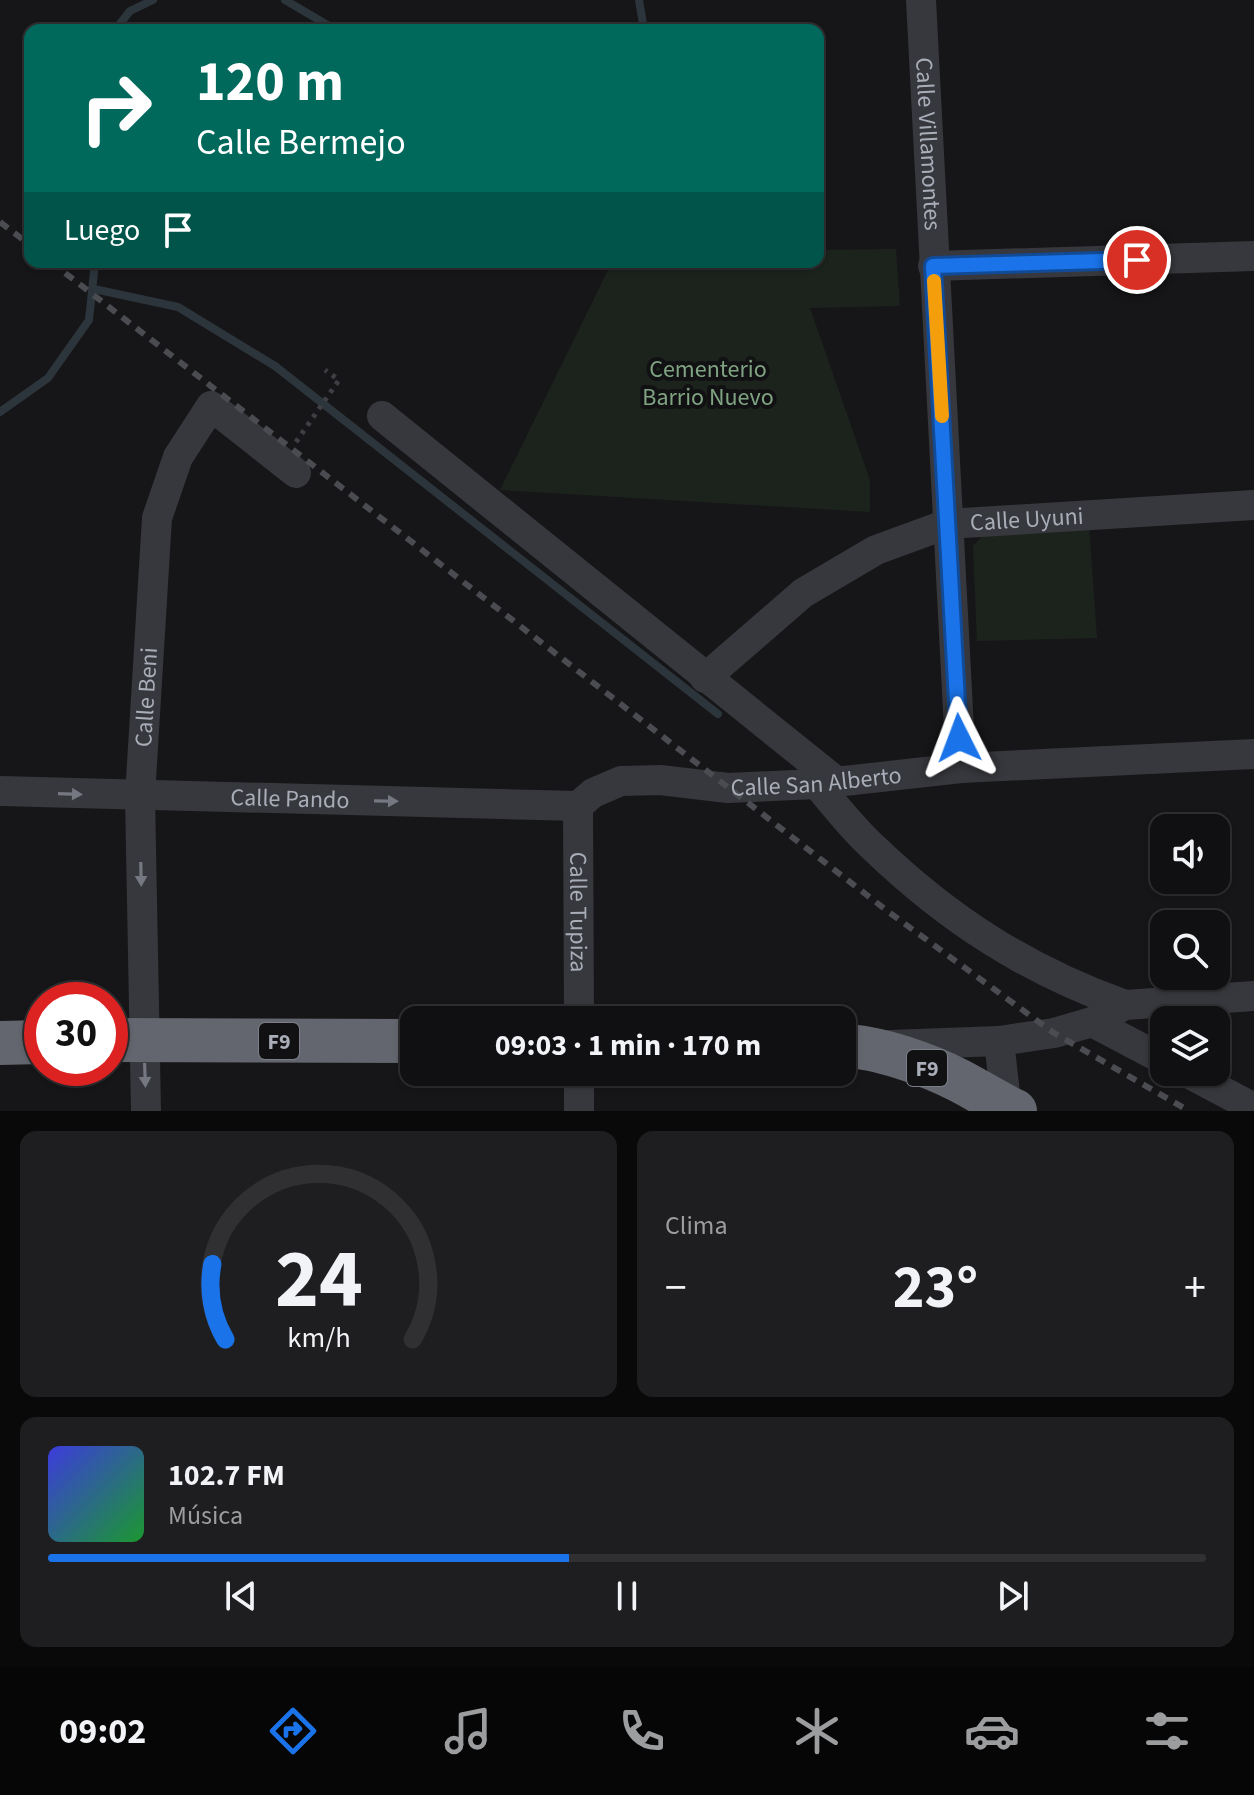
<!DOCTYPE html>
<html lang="es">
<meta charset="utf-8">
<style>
body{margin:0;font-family:"Source Sans 3",sans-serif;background:#1e1e20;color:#f1f3f6;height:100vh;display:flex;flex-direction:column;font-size:30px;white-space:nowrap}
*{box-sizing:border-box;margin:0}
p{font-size:26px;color:#9c9d9f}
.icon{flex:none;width:44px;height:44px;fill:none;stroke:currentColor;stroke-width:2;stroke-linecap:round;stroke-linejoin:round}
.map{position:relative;height:1111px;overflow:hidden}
.details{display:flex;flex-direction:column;gap:20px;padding:20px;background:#09090a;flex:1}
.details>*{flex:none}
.top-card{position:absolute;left:24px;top:24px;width:800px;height:244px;border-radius:16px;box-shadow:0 2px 6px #0004,0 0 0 2px #303032;background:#00695c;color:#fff;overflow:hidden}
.tools{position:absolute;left:1150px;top:814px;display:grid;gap:16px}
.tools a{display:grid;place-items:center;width:80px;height:80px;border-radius:16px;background:#101012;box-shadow:0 2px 6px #0004,0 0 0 2px #303032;font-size:40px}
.speed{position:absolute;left:24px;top:982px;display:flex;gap:16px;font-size:40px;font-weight:700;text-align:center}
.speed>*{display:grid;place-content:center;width:104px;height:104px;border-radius:50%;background:#101012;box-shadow:0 2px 6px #0004,0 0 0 2px #303032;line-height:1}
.speed .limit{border:12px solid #d22;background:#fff;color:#111}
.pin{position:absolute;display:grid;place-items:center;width:68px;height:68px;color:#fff;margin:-34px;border:4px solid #fff;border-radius:50%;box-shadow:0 2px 8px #0007}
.me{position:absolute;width:88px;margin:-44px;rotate:357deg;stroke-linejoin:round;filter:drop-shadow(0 0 6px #0008)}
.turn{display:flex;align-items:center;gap:28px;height:168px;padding:0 40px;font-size:36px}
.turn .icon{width:104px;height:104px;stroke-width:2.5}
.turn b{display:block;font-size:56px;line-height:68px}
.then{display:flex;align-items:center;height:76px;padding:0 40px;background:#0003;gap:16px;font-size:30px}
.big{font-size:60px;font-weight:700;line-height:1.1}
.details .card{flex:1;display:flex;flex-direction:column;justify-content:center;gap:12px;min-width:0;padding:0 28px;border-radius:16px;background:#1e1e20}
.details .dial{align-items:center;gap:0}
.dial svg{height:208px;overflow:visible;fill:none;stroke:#303032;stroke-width:7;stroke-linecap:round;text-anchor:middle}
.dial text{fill:#f1f3f6;stroke:none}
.song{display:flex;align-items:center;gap:24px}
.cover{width:96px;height:96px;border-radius:12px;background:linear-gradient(135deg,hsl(240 70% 55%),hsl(130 70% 35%))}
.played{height:8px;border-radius:4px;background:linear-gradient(90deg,#1a73e8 45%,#303032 45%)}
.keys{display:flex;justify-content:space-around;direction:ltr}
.heat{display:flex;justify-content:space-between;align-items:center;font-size:44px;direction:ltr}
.details .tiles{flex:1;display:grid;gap:20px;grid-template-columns:1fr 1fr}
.card:last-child{grid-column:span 2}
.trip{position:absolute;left:400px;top:1006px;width:456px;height:80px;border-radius:16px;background:#101012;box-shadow:0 2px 6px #0004,0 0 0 2px #303032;font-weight:700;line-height:80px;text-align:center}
.tab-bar{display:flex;height:128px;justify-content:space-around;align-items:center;background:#060607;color:#9c9d9f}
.tab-bar .icon{width:56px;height:56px}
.tab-bar .current{color:#1a73e8}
.tab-bar b{font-size:36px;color:#f1f3f6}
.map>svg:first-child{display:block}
.green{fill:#1c231d}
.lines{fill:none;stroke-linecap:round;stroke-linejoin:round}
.stream{stroke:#2c353c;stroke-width:8}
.path{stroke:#3d3f44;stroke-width:5;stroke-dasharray:4 6;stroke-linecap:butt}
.minor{stroke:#37383d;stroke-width:30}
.highway{stroke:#63666e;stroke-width:44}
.rail{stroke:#4a4c52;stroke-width:6;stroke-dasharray:10 8;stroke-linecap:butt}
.oneway{fill:#757881}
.route-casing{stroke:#114b97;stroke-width:20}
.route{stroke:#1a73e8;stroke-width:14}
.slow{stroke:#f59e0b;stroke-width:14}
.labels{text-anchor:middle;stroke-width:8;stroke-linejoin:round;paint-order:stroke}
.shield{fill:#111113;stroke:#7b7e86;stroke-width:2}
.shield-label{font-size:22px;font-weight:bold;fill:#a8adb8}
.street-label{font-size:24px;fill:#a8adb8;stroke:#111113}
.park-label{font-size:24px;fill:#7fa381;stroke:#111113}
</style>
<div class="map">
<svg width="1254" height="1111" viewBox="0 0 1254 1111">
<rect width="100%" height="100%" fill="#161618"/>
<g class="green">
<path d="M896,249L900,306L810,308L870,480V512L500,490L612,262H818V250Z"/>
<path d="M1089,526L1097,638L977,641L973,546L985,533Z"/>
</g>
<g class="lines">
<g class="stream">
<path d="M285,0L336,30"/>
<path d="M639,0L644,30"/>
<path d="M115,30L130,11L153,0"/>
<path d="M94,289L178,307L275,366L718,714"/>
<path d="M0,412L48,378L89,320L95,262"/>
</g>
<path class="path" d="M296,442L339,380L325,370"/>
<g class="minor">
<path id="s1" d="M921,0L961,768"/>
<path d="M933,266L1254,256"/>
<path d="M382,416L837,782"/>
<path id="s2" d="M705,678L803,593L876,550L947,524L1254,505"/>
<path d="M817,784C835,806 853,829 874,848C949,920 1027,970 1125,1005"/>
<path id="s3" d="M0,791L578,806"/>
<path id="s4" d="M578,806L593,793L621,781L660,780L728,788L817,784L961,768L1254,754"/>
<path id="s5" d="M578,806L579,1020"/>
<path d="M1092,1022L1164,1060"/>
<path d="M999,1041L1007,1111"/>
<path d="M890,1045L999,1041L1054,1033L1092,1022L1125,1005L1254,996"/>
<path d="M579,1072V1111"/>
<path d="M1186,1072L1254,1108"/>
<path id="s6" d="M146,1111L140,796L157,518L178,457L211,406L296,473"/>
</g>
<g class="highway">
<path d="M110,1040L414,1041"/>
<path d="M0,1043L42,1042"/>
<path d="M842,1046C877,1046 929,1065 960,1081C979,1091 996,1102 1015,1111"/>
</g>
<g class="rail">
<path d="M0,222L30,245"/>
<path d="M51,262L890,913L1054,1033L1189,1111"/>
</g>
</g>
<defs><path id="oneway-solid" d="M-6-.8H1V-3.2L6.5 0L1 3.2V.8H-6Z" transform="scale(2)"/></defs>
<g class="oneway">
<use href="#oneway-solid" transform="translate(70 794) rotate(2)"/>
<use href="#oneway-solid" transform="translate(386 801) rotate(1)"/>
<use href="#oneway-solid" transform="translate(141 874) rotate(89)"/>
<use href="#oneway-solid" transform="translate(145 1075) rotate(88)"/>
</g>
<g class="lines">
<g class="route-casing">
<path id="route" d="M959,738L933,266L1137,260"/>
</g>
<use href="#route" class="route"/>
<path class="slow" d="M934,281L942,416"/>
</g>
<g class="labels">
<g class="shield">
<rect x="259" y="1023" width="40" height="36" rx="6"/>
<rect x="907" y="1050" width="40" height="36" rx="6"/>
</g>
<g class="shield-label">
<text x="279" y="1049">F9</text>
<text x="927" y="1076">F9</text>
</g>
<g class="street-label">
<text dy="8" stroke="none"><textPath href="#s1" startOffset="144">Calle Villamontes</textPath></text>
<text dy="8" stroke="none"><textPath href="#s2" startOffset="370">Calle Uyuni</textPath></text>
<text dy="8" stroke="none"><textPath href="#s6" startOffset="414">Calle Beni</textPath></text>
<text dy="8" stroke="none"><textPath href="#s4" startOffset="246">Calle San Alberto</textPath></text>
<text dy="8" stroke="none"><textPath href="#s3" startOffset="290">Calle Pando</textPath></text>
<text dy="8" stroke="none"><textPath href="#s5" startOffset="106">Calle Tupiza</textPath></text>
</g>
<g class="park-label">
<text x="708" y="377">Cementerio<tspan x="708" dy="28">Barrio Nuevo</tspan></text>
</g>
</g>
</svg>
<div class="tools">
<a><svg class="icon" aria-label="sound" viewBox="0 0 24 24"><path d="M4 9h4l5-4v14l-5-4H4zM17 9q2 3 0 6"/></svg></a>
<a><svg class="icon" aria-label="search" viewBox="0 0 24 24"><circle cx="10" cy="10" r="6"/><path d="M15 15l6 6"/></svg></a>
<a><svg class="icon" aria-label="layers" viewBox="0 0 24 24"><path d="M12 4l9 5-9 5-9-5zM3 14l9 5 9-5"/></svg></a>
</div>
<div class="speed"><div class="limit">30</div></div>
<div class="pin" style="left:1137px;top:260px;background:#d93025"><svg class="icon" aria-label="arrive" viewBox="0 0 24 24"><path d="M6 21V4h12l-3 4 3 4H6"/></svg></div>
<svg class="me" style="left:959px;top:738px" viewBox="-20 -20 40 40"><path d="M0-17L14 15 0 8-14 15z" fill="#1a73e8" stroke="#fff" stroke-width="4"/></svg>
<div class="trip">09:03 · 1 min · 170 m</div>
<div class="top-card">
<div class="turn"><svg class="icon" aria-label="right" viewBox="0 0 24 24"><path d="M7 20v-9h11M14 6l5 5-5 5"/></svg><div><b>120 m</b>Calle Bermejo</div></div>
<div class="then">Luego<svg class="icon" aria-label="arrive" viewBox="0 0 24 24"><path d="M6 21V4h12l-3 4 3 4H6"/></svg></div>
</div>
</div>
<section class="details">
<div class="tiles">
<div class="card dial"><svg viewBox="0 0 100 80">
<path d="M14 69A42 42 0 1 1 86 69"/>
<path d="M14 69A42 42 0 0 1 9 40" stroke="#1a73e8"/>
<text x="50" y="56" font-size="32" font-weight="700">24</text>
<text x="50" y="72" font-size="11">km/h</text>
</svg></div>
<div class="card"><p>Clima</p>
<div class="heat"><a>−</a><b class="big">23°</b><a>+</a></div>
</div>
<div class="card">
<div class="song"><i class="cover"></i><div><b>102.7 FM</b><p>Música</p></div></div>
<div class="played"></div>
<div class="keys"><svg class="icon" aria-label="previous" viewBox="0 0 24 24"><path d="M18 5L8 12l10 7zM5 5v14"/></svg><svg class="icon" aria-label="pause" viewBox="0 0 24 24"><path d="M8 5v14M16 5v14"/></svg><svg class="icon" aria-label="next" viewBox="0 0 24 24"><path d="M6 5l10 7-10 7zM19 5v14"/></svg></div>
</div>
</div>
</section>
<nav class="tab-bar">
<b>09:02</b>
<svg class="icon current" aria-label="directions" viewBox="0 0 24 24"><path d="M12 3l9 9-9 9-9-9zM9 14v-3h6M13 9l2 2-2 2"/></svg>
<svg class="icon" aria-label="music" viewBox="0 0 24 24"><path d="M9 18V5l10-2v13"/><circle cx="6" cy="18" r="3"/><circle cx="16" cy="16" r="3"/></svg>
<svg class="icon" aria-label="phone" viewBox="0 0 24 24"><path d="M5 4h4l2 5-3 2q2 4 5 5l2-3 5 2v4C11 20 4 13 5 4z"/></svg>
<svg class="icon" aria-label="climate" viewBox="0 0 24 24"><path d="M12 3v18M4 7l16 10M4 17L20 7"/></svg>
<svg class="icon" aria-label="car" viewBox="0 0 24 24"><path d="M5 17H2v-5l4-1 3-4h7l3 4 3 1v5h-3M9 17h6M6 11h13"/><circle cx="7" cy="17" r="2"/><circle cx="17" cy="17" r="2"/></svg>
<svg class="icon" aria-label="filters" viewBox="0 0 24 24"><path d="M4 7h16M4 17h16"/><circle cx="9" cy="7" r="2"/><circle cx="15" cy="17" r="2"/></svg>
</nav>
